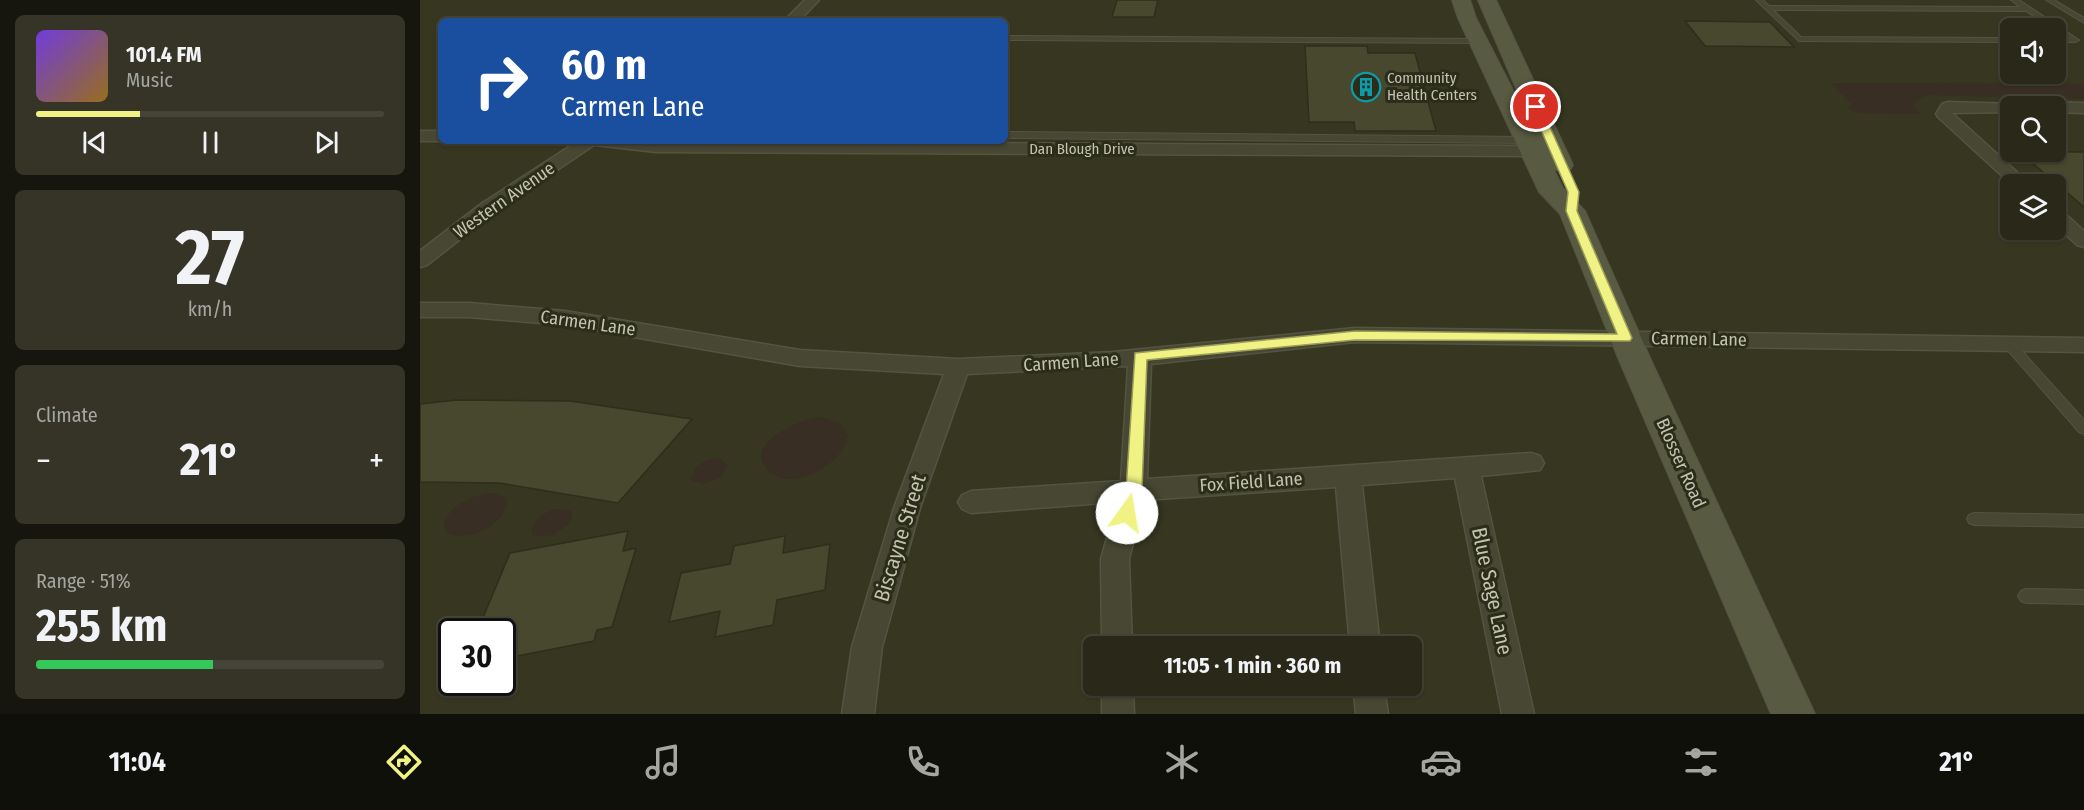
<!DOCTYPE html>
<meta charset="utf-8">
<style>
body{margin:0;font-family:"Fira Sans Condensed",sans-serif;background:#353426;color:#f1f3f6;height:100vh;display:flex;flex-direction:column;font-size:22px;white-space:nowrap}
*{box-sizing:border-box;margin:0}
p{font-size:20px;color:#a5a6a2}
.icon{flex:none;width:33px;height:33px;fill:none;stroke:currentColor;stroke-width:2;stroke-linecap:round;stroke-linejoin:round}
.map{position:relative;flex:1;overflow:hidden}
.sheet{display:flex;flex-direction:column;gap:15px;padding:15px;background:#17160e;width:420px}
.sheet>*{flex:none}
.guide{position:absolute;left:18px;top:18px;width:570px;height:126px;border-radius:9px;box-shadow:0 2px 4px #0004,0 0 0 2px #454438;background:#1a4fa0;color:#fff;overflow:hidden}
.controls{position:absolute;left:1580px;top:18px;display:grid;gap:12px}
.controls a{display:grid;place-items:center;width:66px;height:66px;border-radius:9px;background:#292819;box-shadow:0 2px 4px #0004,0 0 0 2px #454438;font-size:30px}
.speed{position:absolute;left:18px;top:618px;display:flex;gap:12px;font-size:30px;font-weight:700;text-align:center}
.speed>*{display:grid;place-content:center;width:78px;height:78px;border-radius:50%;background:#292819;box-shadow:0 2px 4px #0004,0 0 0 2px #454438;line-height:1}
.speed .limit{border:3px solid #111;border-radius:9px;background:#fff;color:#111}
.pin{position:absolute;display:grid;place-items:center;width:51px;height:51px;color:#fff;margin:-26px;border:3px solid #fff;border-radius:50%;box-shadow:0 2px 6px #0007}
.me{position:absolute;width:66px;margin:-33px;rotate:13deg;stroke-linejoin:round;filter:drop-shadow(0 0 4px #0008)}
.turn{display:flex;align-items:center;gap:21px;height:126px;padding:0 24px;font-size:27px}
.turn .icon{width:78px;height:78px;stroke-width:2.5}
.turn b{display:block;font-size:42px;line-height:51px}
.big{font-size:45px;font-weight:700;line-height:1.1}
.sheet .widget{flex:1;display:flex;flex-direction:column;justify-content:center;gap:9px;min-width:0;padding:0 21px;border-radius:9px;background:#353426}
.sheet .dial{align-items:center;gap:0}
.dial b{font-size:78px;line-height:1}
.song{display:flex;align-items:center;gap:18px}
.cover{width:72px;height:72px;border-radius:9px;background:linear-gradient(135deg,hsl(260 70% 55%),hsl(40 70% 35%))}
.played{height:6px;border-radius:3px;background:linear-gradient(90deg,#f0f384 30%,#454438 30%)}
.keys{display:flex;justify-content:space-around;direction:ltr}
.heat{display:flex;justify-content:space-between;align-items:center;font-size:33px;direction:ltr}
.charge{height:9px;border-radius:4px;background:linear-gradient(90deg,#34c759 51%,#454438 0)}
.trip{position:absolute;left:663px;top:636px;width:339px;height:60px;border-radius:9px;background:#292819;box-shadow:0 2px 4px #0004,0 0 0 2px #454438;font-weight:700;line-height:60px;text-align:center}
.menu{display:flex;height:96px;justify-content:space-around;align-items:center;background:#10100a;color:#a5a6a2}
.menu .icon{width:42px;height:42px}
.menu .selected{color:#f0f384}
.menu b{font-size:27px;color:#f1f3f6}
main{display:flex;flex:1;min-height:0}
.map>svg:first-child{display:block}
.green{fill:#382e23}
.building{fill:#48482e;stroke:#2e2e1c;stroke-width:1.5}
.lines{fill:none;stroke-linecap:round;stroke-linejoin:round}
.lane-casing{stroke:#535441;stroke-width:2}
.street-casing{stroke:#535441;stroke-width:3}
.secondary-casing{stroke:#535441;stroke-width:2}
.lane{fill:#474734;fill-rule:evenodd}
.street{fill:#474734;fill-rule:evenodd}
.secondary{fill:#595a42;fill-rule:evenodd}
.route{fill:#f0f384;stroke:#9c9e56;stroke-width:1.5}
.labels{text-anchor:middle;stroke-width:6;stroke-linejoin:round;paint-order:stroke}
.far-poi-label{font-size:15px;fill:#c3c4af;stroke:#2c2c1a;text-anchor:start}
.far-street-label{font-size:15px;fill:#c3c4af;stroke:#2c2c1a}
.street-label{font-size:18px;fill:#c3c4af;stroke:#2c2c1a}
.near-street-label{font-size:21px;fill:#c3c4af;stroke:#2c2c1a}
</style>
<main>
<section class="sheet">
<div class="widget">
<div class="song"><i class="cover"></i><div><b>101.4 FM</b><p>Music</p></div></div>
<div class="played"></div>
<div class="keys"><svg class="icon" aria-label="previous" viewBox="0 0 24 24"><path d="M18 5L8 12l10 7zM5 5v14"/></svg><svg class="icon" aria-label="pause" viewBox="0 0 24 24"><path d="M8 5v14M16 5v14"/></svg><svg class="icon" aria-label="next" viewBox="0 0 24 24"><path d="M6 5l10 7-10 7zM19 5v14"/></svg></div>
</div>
<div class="widget dial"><b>27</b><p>km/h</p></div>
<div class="widget"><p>Climate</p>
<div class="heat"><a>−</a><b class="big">21°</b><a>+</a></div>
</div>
<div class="widget"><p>Range · 51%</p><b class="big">255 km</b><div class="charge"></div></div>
</section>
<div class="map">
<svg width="1664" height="714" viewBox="0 0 1664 714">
<rect width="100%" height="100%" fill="#373621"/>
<g class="green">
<path d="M1410,83L1664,84V99L1508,95L1495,102L1494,106L1500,114L1434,113L1427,106L1433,105Z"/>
<path d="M400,417L420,423L428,436C423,465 370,495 347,469C323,442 382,419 400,417Z"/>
<path d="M299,458L308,465L301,477L284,484L271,480L276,467L287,460Z"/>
<path d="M68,493H76L86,498C91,523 45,545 26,532L24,522C33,504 50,497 68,493Z"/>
<path d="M134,509L149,510L152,514L150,523L133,535L115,536L112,533C112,520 123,514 134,509Z"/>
</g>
<g class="building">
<path d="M697,0H738L734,17H692Z"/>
<path d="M1265,21L1350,22L1374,47L1285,46Z"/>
<path d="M885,46H947L948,53H995L1016,131H935L934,122H889Z"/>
<path d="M1601,152H1664V207L1610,161Z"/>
<path d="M37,400L150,401L272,419L198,503L79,483L0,482V404Z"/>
<path d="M208,531L203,551L216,548L192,627L177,630L174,641L82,659V632H57L90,553Z"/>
<path d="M365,536L363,553L410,544L405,590L357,600L353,625L295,637L300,611L249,622L261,573L310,564L314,546Z"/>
</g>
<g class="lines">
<g class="lane-casing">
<g id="lane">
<path d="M1336,0H1343L1349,6L1600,7L1591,0H1599L1659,40L1655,42H1635V38H1647L1606,11L1353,10L1381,37L1590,38V42L1379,41Z"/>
<path d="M1626,0H1634L1664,18V23Z"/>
<path d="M585,36L1058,39L1062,41L1058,43L585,40Z"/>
<path d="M585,132L1106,137L1110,140L1106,143L585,138Z"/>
<path d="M1589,340L1593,341L1664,420V434L1659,432L1585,347L1583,344L1585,341Z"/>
<path d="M1554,513L1664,515V527L1554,525L1549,523L1547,519L1549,515Z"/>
<path d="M1606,589L1664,590V604L1606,603L1601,601L1598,596L1601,591Z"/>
</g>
</g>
<g class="street-casing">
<g id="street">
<path d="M385,0H399L379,21H364Z"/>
<path d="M1528,102L1596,104L1598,106H1590V112L1532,113L1610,184H1591L1518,117L1516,114L1522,104Z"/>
<path d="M1635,102L1664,103V113L1635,112V106H1627Z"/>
<rect x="0" y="131" width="21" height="10"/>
<path d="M158,141L1112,146L1120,151L1112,156L236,152L174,145L75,212L7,265L0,267V251L61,204Z"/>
<path d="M1635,209L1642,211L1664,231V247L1657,245L1635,225Z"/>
<path d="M0,303H49L145,311L380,350L538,359L693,352L935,328L1664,338V352L935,342L731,364L727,479L1111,453L1120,456L1124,463L1120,470L1061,476L1114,714H1082L1035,478L942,485L960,646H930L916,487L724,500L709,559L712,646H682L681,559L697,502L551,513L542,509L538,502L542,495L551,491L701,481L708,366L547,374L500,508L462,647L454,714H422L432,647L474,508L524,374L380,366L145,325L49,317H0Z"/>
<path d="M682,686H713L714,714H682Z"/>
<path d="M933,686H964L968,714H936Z"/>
</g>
</g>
<g class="secondary-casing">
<path id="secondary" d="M1032,0H1050L1056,18L1117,137L1058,0H1076L1153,165L1150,170H1134L1143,188L1165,211L1231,360L1395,714H1351L1199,360L1140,214L1119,192L1038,18Z"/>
</g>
<use href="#lane" class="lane"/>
<use href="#street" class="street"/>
<use href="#secondary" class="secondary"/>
</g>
<path class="route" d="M1116,105L1121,107L1159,192L1157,211L1212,338L1210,341L935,340L727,360L722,490L713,518H702L699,513L706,490L715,353L935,331L1197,334L1146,211L1148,192L1111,107Z"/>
<defs>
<g id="building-ring" transform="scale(1.5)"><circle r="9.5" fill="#2c2c1a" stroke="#0f9aa8" stroke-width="1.5"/><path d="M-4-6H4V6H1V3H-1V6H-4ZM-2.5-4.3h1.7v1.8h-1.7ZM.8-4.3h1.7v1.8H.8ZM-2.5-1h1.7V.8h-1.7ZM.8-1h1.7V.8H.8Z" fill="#0f9aa8"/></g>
</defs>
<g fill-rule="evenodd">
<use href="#building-ring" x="946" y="87"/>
</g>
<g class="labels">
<g class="far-poi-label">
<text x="967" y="83">Community<tspan x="967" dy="17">Health Centers</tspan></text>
</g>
<g class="far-street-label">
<text x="662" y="154">Dan Blough Drive</text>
</g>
<g class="street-label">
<text transform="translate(84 200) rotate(-35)" y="6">Western Avenue</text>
<text transform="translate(168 323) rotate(8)" y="6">Carmen Lane</text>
<text transform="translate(1279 339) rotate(1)" y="6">Carmen Lane</text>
<text transform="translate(651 362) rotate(-4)" y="6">Carmen Lane</text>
<text transform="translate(1261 463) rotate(66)" y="6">Blosser Road</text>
<text transform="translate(831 482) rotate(-4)" y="6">Fox Field Lane</text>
</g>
<g class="near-street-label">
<text transform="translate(480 538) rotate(-73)" y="7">Biscayne Street</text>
<text transform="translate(1072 591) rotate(78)" y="7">Blue Sage Lane</text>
</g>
</g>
</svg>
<div class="controls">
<a><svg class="icon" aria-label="sound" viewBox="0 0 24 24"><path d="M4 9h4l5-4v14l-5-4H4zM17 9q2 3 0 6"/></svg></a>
<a><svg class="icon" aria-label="search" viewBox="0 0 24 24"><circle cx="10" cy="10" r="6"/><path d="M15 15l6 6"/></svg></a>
<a><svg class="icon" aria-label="layers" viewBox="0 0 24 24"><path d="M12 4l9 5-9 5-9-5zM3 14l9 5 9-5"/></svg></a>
</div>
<div class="speed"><div class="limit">30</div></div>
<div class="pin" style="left:1116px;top:107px;background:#d93025"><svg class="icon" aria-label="arrive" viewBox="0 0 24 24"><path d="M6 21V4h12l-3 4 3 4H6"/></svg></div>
<svg class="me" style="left:707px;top:513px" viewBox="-20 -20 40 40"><circle r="19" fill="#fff"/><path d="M0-13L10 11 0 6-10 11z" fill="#f0f384"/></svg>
<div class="trip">11:05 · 1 min · 360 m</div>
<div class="guide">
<div class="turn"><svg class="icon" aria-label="right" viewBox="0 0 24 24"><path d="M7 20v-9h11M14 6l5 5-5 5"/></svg><div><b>60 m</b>Carmen Lane</div></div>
</div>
</div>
</main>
<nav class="menu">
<b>11:04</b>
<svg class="icon selected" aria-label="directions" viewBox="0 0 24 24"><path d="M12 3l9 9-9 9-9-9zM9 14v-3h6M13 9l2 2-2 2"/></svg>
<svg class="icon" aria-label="music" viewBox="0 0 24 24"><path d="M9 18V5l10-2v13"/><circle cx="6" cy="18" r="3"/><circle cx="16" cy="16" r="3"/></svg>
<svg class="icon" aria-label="phone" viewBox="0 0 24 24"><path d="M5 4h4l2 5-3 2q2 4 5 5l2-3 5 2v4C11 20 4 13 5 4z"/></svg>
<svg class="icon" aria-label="climate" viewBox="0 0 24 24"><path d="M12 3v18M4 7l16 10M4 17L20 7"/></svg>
<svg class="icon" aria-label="car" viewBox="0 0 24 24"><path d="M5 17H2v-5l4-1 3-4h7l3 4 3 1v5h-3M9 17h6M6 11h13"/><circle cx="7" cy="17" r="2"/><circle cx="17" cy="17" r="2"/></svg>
<svg class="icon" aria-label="filters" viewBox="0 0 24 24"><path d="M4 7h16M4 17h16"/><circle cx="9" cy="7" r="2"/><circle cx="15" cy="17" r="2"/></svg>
<b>21°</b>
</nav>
